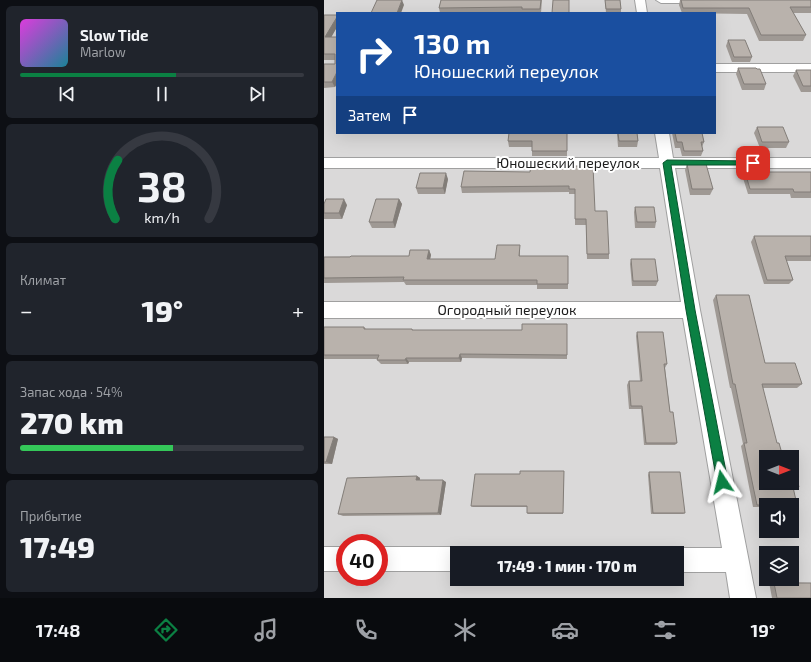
<!DOCTYPE html>
<html lang="ru">
<meta charset="utf-8">
<style>
body{margin:0;font-family:"Exo 2",sans-serif;background:#20242c;color:#f1f3f6;height:100vh;display:flex;flex-direction:column;font-size:15px;white-space:nowrap}
*{box-sizing:border-box;margin:0}
p{font-size:13px;color:#9ea1a6}
.icon{flex:none;width:22px;height:22px;fill:none;stroke:currentColor;stroke-width:2;stroke-linecap:round;stroke-linejoin:round}
.map{position:relative;flex:1;overflow:hidden}
.drawer{display:flex;flex-direction:column;gap:6px;padding:6px;background:#0d0f14;width:324px}
.drawer>*{flex:none}
.top-card{position:absolute;left:12px;top:12px;width:380px;height:122px;border-radius:0px;box-shadow:0 4px 16px #0002;background:#1a4fa0;color:#fff;overflow:hidden}
.needle{width:26px;rotate:90deg}
.tools{position:absolute;left:435px;top:450px;display:grid;gap:8px}
.tools a{display:grid;place-items:center;width:40px;height:40px;border-radius:0px;background:#171b24;box-shadow:0 4px 16px #0002;font-size:20px}
.speed{position:absolute;left:12px;top:534px;display:flex;gap:8px;font-size:20px;font-weight:700;text-align:center}
.speed>*{display:grid;place-content:center;width:52px;height:52px;border-radius:50%;background:#171b24;box-shadow:0 4px 16px #0002;line-height:1}
.speed .limit{border:6px solid #d22;background:#fff;color:#111}
.pin{position:absolute;display:grid;place-items:center;width:34px;height:34px;color:#fff;margin:-17px;border-radius:8px;box-shadow:0 2px 6px #0006}
.me{position:absolute;width:44px;margin:-22px;rotate:350deg;stroke-linejoin:round;filter:drop-shadow(0 0 3px #0008)}
.turn{display:flex;align-items:center;gap:14px;height:84px;padding:0 12px;font-size:18px}
.turn .icon{width:52px;height:52px;stroke-width:2.5}
.turn b{display:block;font-size:28px;line-height:34px}
.then{display:flex;align-items:center;height:38px;padding:0 12px;background:#0003;gap:8px;font-size:15px}
.big{font-size:30px;font-weight:800;line-height:1.1}
.drawer .widget{flex:1;display:flex;flex-direction:column;justify-content:center;gap:6px;min-width:0;padding:0 14px;border-radius:6px;background:#20242c}
.drawer .dial{align-items:center;gap:0}
.dial svg{height:104px;overflow:visible;fill:none;stroke:#363941;stroke-width:7;stroke-linecap:round;text-anchor:middle}
.dial text{fill:#f1f3f6;stroke:none}
.song{display:flex;align-items:center;gap:12px}
.cover{width:48px;height:48px;border-radius:6px;background:linear-gradient(135deg,hsl(300 70% 55%),hsl(190 70% 35%))}
.played{height:4px;border-radius:2px;background:linear-gradient(90deg,#0b8043 55%,#363941 55%)}
.keys{display:flex;justify-content:space-around;direction:ltr}
.heat{display:flex;justify-content:space-between;align-items:center;font-size:22px;direction:ltr}
.charge{height:6px;border-radius:3px;background:linear-gradient(90deg,#34c759 54%,#363941 0)}
.trip{position:absolute;left:126px;top:546px;width:234px;height:40px;border-radius:0px;background:#171b24;box-shadow:0 4px 16px #0002;font-weight:800;line-height:40px;text-align:center}
.dock{display:flex;height:64px;justify-content:space-around;align-items:center;background:#090b0e;color:#9ea1a6}
.dock .icon{width:28px;height:28px}
.dock .on{color:#0b8043}
.dock b{font-size:18px;color:#f1f3f6}
main{display:flex;flex:1;min-height:0}
.map>svg:first-child{display:block}
.residential{fill:#dad9d9;fill-rule:evenodd}
.lines{fill:none;stroke-linecap:round;stroke-linejoin:round}
.minor-casing{stroke:#a0a0a0;stroke-width:2}
.minor{fill:#fff;fill-rule:evenodd}
.wall{fill:#9f9994}
.shaded-wall{fill:#827d78}
.building{fill:#b9b2ac;stroke:#827d78}
.route{fill:#0b8043;stroke:#07532c}
.labels{text-anchor:middle;stroke-width:4;stroke-linejoin:round;paint-order:stroke}
.street-label{font-size:14px;fill:#1c1c1c;stroke:#fff}
</style>
<main>
<section class="drawer">
<div class="widget">
<div class="song"><i class="cover"></i><div><b>Slow Tide</b><p>Marlow</p></div></div>
<div class="played"></div>
<div class="keys"><svg class="icon" aria-label="previous" viewBox="0 0 24 24"><path d="M18 5L8 12l10 7zM5 5v14"/></svg><svg class="icon" aria-label="pause" viewBox="0 0 24 24"><path d="M8 5v14M16 5v14"/></svg><svg class="icon" aria-label="next" viewBox="0 0 24 24"><path d="M6 5l10 7-10 7zM19 5v14"/></svg></div>
</div>
<div class="widget dial"><svg viewBox="0 0 100 80">
<path d="M14 69A42 42 0 1 1 86 69"/>
<path d="M14 69A42 42 0 0 1 16 24" stroke="#0b8043"/>
<text x="50" y="56" font-size="32" font-weight="700">38</text>
<text x="50" y="72" font-size="11">km/h</text>
</svg></div>
<div class="widget"><p>Климат</p>
<div class="heat"><a>−</a><b class="big">19°</b><a>+</a></div>
</div>
<div class="widget"><p>Запас хода · 54%</p><b class="big">270 km</b><div class="charge"></div></div>
<div class="widget"><p>Прибытие</p><b class="big">17:49</b></div>
</section>
<div class="map">
<svg width="487" height="598" viewBox="0 0 487 598">
<rect width="100%" height="100%" fill="#edeae2"/>
<path class="residential" d="M0,0H487V598H0ZM13,13H391V133H13ZM442,457H468V483H442ZM442,505H468V531H442ZM21,543H55V577H21ZM133,553H353V579H133ZM442,553H468V579H442Z"/>
<g class="lines">
<g class="minor-casing">
<g id="minor">
<path d="M311,0H321L323,13H313Z"/>
<path d="M332,0H385L380,3H337Z"/>
<rect x="391" y="64" width="96" height="8"/>
<path d="M331,133H345L349,158H487V168H351L376,310L432,598H406L402,572H353V553H344L353,548H398L359,318H0V302H357L336,168H0V158H335Z"/>
<rect x="0" y="547" width="21" height="24"/>
<path d="M55,547H133L142,550L143,553H133V571H55Z"/>
</g>
</g>
<use href="#minor" class="minor"/>
</g>
<g class="wall">
<path d="M117,0H218L217,13H116L115,8Z"/>
<path d="M281,0H296L297,9V13H282Z"/>
<path d="M356,0H487V13H469L482,35L479,41H435L423,14L358,13L355,5Z"/>
<path d="M0,15H13V27L7,37H13L11,87L0,88V64H11V60H0Z"/>
<path d="M404,40L428,57L426,62H408L402,46Z"/>
<path d="M414,68L442,84L440,90H418L412,74Z"/>
<path d="M472,70H487V92H477L469,76Z"/>
<path d="M433,127L465,142L462,148H436L430,133Z"/>
<path d="M243,133V156H208V147H185L184,141Z"/>
<path d="M293,133H313L314,141L313,147H294Z"/>
<path d="M348,133H378L380,142L378,147L379,151L377,156H358L356,148H351Z"/>
<path d="M363,164L389,189L386,195H366L361,170Z"/>
<path d="M242,166L271,211L285,254V259H263L262,225H251V194H245V192L138,193L137,187L206,172Z"/>
<path d="M421,172H487V198H467L466,194H424L419,178Z"/>
<path d="M124,179L121,194H94L92,188Z"/>
<path d="M75,199L78,204L71,228H48L45,222Z"/>
<path d="M0,204L23,205L18,219H0Z"/>
<path d="M311,207L332,222L331,228H311L310,212Z"/>
<path d="M430,236H487V261H462L469,280L465,284H440L427,242Z"/>
<path d="M105,250L107,255L106,259H171L196,250V256H244V289H213V285H82L80,282L0,283V257L85,256Z"/>
<path d="M307,259L334,281L332,286H308L306,264Z"/>
<path d="M392,295L441,363L478,384L473,388H439L442,457L475,487L469,489L473,505L468,507V505H442V507H429L417,446L419,444L407,388H406L389,300Z"/>
<path d="M243,324V359L138,358L137,362H85L84,364H57L53,360L54,359H0V327H40L42,329H88L89,330H198Z"/>
<path d="M313,332L343,364L341,368L346,412L353,443L351,445H320L317,409H305L303,385L305,381H316L312,336Z"/>
<path d="M0,437H10L14,439L8,464H0Z"/>
<path d="M240,471L239,514H204L203,513V507H149L147,506L196,474Z"/>
<path d="M325,472L361,513L359,514H327L324,475Z"/>
<path d="M93,476L96,478V480L122,482L117,515L19,516L14,514Z"/>
<path d="M445,582L487,583V598H448Z"/>
</g>
<g class="shaded-wall">
<path d="M78,0L80,5L77,13H73Z"/>
<path d="M13,17V27L4,43L1,37Z"/>
<path d="M13,72V84L11,87L8,82Z"/>
<path d="M122,173L124,179L121,194L119,188Z"/>
<path d="M20,199L23,205L18,219L15,213Z"/>
<path d="M75,199L78,204L71,228L69,222Z"/>
<path d="M105,250L107,255L105,264L103,259Z"/>
<path d="M136,354L138,358L137,362L135,358Z"/>
<path d="M82,358L85,362L84,364L81,360Z"/>
<path d="M10,437L14,439L8,464L2,462Z"/>
<path d="M93,476L96,478L95,482L92,480Z"/>
<path d="M119,480L122,482L117,515L114,513Z"/>
</g>
<g class="building">
<path d="M53,0H78L73,13H47Z"/>
<path d="M117,0H217L216,9H198V7L115,8Z"/>
<path d="M229,0H245V13H228Z"/>
<path d="M281,0H296L297,9H282Z"/>
<path d="M357,0H487V7H466L482,35H437L425,8H359Z"/>
<path d="M0,15H13V17L1,37H13V72L8,82H0V64H11V54H0Z"/>
<path d="M404,40H421L428,57H410Z"/>
<path d="M414,68H432L433,69H436L442,84H420Z"/>
<path d="M472,70H487V86H479Z"/>
<path d="M433,127H459L465,142H438Z"/>
<path d="M185,133H243V151H208V141H184Z"/>
<path d="M294,133H313L314,141H295Z"/>
<path d="M351,133H378L380,142H377L379,151H360L358,142H353Z"/>
<path d="M207,164H242V166H269L271,211H283L285,254H263L262,219H251V189H245V186L137,187L140,171L206,172Z"/>
<path d="M363,164H382L389,189H368Z"/>
<path d="M421,172H487V192H470L469,189H426Z"/>
<path d="M96,173H122L119,188H92Z"/>
<path d="M2,199H20L15,213H0V204Z"/>
<path d="M52,199H75L69,222H45Z"/>
<path d="M311,207H330L332,222H313Z"/>
<path d="M430,236H487V256H461L469,280H443Z"/>
<path d="M173,245H196L195,256H244V284H213V280H79L80,277L0,278V257H26L27,256H85L86,250H105L103,259H171Z"/>
<path d="M307,259H331L334,281H309Z"/>
<path d="M392,295H425L441,363H471L478,384H438L453,443H455L459,457H442V483H468V461L475,487H469L473,505H433L420,443H423L411,384H409Z"/>
<path d="M198,324H243V355L136,354L135,358H82L81,360H53L55,355H0V327H40V329H88V330H198Z"/>
<path d="M313,332H339L343,364H340L346,412H349L353,443H322L318,406H307L305,381H318Z"/>
<path d="M0,437H10L2,462H0Z"/>
<path d="M196,471H240L239,513H203V506H147L151,474H196Z"/>
<path d="M325,472H356L361,513H329Z"/>
<path d="M93,476L92,480H119L114,513L14,514L23,478Z"/>
<path d="M450,583H487V598H453Z"/>
</g>
<path class="route" d="M343,160L429,161L433,163L429,165H347L371,310L404,482L402,486L398,488L394,486L393,482L362,310L339,163Z"/>
<g class="labels">
<g class="street-label">
<text x="244" y="168">Юношеский переулок</text>
<text x="183" y="315">Огородный переулок</text>
</g>
</g>
</svg>
<div class="tools">
<a><svg class="needle" viewBox="-14 -14 28 28"><path d="M0-13l5 13h-10z" fill="#e53935"/><path d="M0 13l5-13h-10z" fill="#9ea1a6"/></svg></a>
<a><svg class="icon" aria-label="sound" viewBox="0 0 24 24"><path d="M4 9h4l5-4v14l-5-4H4zM17 9q2 3 0 6"/></svg></a>
<a><svg class="icon" aria-label="layers" viewBox="0 0 24 24"><path d="M12 4l9 5-9 5-9-5zM3 14l9 5 9-5"/></svg></a>
</div>
<div class="speed"><div class="limit">40</div></div>
<div class="pin" style="left:429px;top:163px;background:#d93025"><svg class="icon" aria-label="arrive" viewBox="0 0 24 24"><path d="M6 21V4h12l-3 4 3 4H6"/></svg></div>
<svg class="me" style="left:398px;top:482px" viewBox="-20 -20 40 40"><path d="M0-17L14 15 0 8-14 15z" fill="#0b8043" stroke="#fff" stroke-width="4"/></svg>
<div class="trip">17:49 · 1 мин · 170 m</div>
<div class="top-card">
<div class="turn"><svg class="icon" aria-label="right" viewBox="0 0 24 24"><path d="M7 20v-9h11M14 6l5 5-5 5"/></svg><div><b>130 m</b>Юношеский переулок</div></div>
<div class="then">Затем<svg class="icon" aria-label="arrive" viewBox="0 0 24 24"><path d="M6 21V4h12l-3 4 3 4H6"/></svg></div>
</div>
</div>
</main>
<nav class="dock">
<b>17:48</b>
<svg class="icon on" aria-label="directions" viewBox="0 0 24 24"><path d="M12 3l9 9-9 9-9-9zM9 14v-3h6M13 9l2 2-2 2"/></svg>
<svg class="icon" aria-label="music" viewBox="0 0 24 24"><path d="M9 18V5l10-2v13"/><circle cx="6" cy="18" r="3"/><circle cx="16" cy="16" r="3"/></svg>
<svg class="icon" aria-label="phone" viewBox="0 0 24 24"><path d="M5 4h4l2 5-3 2q2 4 5 5l2-3 5 2v4C11 20 4 13 5 4z"/></svg>
<svg class="icon" aria-label="climate" viewBox="0 0 24 24"><path d="M12 3v18M4 7l16 10M4 17L20 7"/></svg>
<svg class="icon" aria-label="car" viewBox="0 0 24 24"><path d="M5 17H2v-5l4-1 3-4h7l3 4 3 1v5h-3M9 17h6M6 11h13"/><circle cx="7" cy="17" r="2"/><circle cx="17" cy="17" r="2"/></svg>
<svg class="icon" aria-label="filters" viewBox="0 0 24 24"><path d="M4 7h16M4 17h16"/><circle cx="9" cy="7" r="2"/><circle cx="15" cy="17" r="2"/></svg>
<b>19°</b>
</nav>
